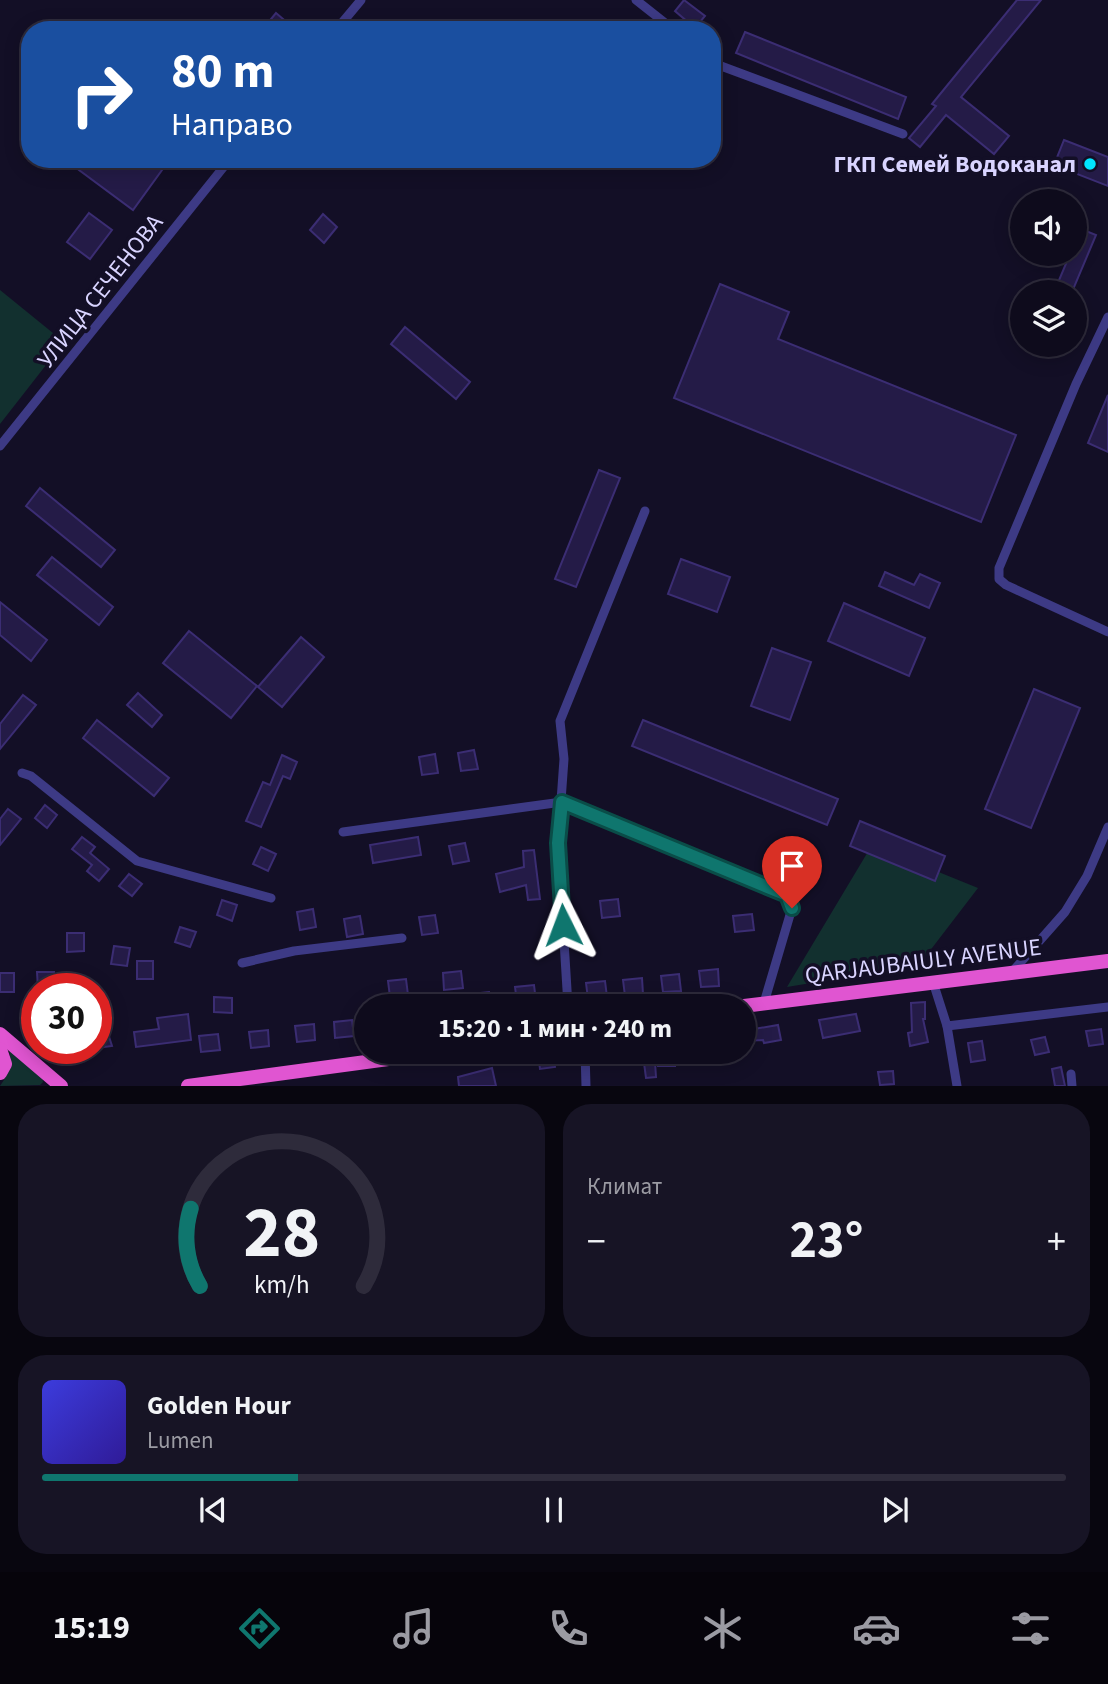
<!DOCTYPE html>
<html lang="ru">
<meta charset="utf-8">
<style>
body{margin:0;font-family:"Source Sans 3",sans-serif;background:#171425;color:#f1f3f6;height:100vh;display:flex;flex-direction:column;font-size:26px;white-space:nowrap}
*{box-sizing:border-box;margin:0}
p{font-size:23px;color:#9b9ba3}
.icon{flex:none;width:38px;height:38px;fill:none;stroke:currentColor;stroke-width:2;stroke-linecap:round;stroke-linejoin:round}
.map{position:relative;height:1086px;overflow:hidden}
.sheet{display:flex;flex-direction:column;gap:18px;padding:18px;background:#08060f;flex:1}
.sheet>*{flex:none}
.hud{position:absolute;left:21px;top:21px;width:700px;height:147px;border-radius:28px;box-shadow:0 4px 18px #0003,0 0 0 2px #2e2b3b;background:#1a4fa0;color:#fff;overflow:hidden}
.tools{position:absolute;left:1010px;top:189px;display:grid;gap:14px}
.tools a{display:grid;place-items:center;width:77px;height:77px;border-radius:50%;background:#0e0b1c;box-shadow:0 4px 18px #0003,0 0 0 2px #2e2b3b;font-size:35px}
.speed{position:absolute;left:21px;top:973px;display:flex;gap:14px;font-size:35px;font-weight:700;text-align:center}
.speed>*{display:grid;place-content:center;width:91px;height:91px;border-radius:50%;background:#0e0b1c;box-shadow:0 4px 18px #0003,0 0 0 2px #2e2b3b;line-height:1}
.speed .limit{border:10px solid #d22;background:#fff;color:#111}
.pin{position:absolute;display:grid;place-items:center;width:60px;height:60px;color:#fff;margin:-72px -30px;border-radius:50% 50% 50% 0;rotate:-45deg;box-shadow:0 0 7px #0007}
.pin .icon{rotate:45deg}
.me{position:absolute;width:77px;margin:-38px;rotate:357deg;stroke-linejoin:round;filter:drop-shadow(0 0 5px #0008)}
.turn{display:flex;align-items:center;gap:24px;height:147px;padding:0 35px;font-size:32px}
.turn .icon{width:91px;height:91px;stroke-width:2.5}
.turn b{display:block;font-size:49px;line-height:60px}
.big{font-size:52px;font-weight:700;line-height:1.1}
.sheet .card{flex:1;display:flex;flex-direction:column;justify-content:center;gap:10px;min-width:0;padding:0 24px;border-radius:28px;background:#171425}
.sheet .dial{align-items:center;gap:0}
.dial svg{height:182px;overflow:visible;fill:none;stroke:#2e2b3b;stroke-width:7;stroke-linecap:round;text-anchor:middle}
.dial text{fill:#f1f3f6;stroke:none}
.song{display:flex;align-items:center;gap:21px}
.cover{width:84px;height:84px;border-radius:10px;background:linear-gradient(135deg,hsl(240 70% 55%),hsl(250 70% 35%))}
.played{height:7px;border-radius:4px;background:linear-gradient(90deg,#0f766e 25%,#2e2b3b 25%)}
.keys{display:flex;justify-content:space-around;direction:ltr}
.heat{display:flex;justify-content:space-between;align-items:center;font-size:38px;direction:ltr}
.sheet .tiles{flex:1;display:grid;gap:18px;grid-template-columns:1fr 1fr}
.card:last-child{grid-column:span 2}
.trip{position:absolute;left:354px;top:994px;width:402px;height:70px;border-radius:35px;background:#0e0b1c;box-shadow:0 4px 18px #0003,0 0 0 2px #2e2b3b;font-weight:700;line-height:70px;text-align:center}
.tab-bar{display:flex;height:112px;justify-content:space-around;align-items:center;background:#06040b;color:#9b9ba3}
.tab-bar .icon{width:49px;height:49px}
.tab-bar .selected{color:#0f766e}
.tab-bar b{font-size:32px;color:#f1f3f6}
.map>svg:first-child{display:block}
.green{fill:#12302f}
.building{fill:#241b47;stroke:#3b2d73;stroke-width:2}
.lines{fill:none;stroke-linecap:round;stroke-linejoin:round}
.minor{stroke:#3d3a85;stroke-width:9}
.trunk{stroke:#e055d1;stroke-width:14}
.route-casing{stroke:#0a4d48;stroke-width:18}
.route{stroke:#0f766e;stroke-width:12}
.poi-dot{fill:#00e5ff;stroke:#130f26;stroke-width:2.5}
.labels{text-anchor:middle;stroke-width:7;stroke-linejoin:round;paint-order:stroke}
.poi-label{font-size:24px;font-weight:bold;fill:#d9d4ff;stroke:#130f26;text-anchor:end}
.street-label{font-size:24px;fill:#d9d4ff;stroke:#130f26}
</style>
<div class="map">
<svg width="1108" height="1086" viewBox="0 0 1108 1086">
<rect width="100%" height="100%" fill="#130f26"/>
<g class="green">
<path d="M0,290L64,342L0,424Z"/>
<path d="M872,845L978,888L919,965L787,987Z"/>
<path d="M8,1040L41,1068L43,1082L40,1085L0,1086C12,1070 11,1058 8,1040Z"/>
</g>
<g class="building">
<path d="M684,0L705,16L695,28L675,11Z"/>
<path d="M1017,0H1041L961,97L1009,136L994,154L946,115L920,147L909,138L936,106L932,104Z"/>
<path d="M276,13L296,30H262Z"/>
<path d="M745,32L906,97L898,119L736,53Z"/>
<path d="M1064,140L1108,157V186L1054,165Z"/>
<path d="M87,159H170L133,210L79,170Z"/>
<path d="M89,213L112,230L90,259L67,242Z"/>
<path d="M323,214L337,227L324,243L310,230Z"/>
<path d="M1081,229L1096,235L1072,292L1057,285L1070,254H1074V244Z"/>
<path d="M720,284L789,312L778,339L1016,435L981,522L674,398Z"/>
<path d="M405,327L470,382L456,399L391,344Z"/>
<path d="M1108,395V452L1088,443Z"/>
<path d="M599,470L620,478L576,587L555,579Z"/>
<path d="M40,488L115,550L101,567L26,506Z"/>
<path d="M52,557L113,607L99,625L37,575Z"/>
<path d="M681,559L730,577L717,612L668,594Z"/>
<path d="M885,572L914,585L920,574L940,583L929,608L879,586Z"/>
<path d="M0,602L47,640L31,661L0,635Z"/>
<path d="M844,603L925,638L909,676L828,641Z"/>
<path d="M189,631L257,686L231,718L163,663Z"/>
<path d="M301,637L324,657L282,707L258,687Z"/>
<path d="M772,648L811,662L790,720L751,706Z"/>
<path d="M1034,689L1080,708L1031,828L985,809Z"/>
<path d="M138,693L162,715L152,727L127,705Z"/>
<path d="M23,695L36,705L0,749V724Z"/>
<path d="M97,720L169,778L154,796L83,738Z"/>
<path d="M643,720L838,799L827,825L632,746Z"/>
<path d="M474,750L478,769L461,771L458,753Z"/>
<path d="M435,754L438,773L422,775L419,757Z"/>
<path d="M282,755L297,762L290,779L283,776L261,827L246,821L263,782L270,785Z"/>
<path d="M45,805L57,815L47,828L35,818Z"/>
<path d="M8,809L21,819L0,845V819Z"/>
<path d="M860,821L945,856L935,881L850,846Z"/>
<path d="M82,837L95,847L90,853L109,869L99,881L87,871L92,865L72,849Z"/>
<path d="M418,837L421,855L373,863L370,845Z"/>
<path d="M465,843L469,861L453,864L449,846Z"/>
<path d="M261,847L276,854L268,871L253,864Z"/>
<path d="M534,850L540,899L528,900L526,885L500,892L496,874L524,867L523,851Z"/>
<path d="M129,874L142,884L132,896L119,886Z"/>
<path d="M618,899L620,916L602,918L600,901Z"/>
<path d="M222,900L237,905L232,921L217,915Z"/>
<path d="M313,909L316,927L300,930L297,912Z"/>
<path d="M752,914L754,930L735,932L733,916Z"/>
<path d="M435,915L438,933L422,935L419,917Z"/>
<path d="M360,916L363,934L347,937L344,919Z"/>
<path d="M180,927L196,932L190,947L175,942Z"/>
<path d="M67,933H84V951L67,952Z"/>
<path d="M114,946L130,948L127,966L111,964Z"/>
<rect x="137" y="961" width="16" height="18"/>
<path d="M718,969L719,986L701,987L699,971Z"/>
<path d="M461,971L463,988L444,990L443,973Z"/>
<path d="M37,972H54V989H38Z"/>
<rect x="0" y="973" width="14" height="19"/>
<path d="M679,974L681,991L663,992L661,976Z"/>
<path d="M642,978L643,994L625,996L623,980Z"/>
<path d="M406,979L408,995L390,997L388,981Z"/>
<path d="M605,981L607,997L588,999L586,983Z"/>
<path d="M534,985L536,1001L517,1003L515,987Z"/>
<path d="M489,992L491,1006H464L462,995Z"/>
<path d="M214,997L232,998V1013L214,1012Z"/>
<path d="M925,1002V1019H923L928,1042L910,1046L908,1033L912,1032L911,1003Z"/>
<path d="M188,1014L191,1040L136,1047L134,1032L159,1029L157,1018Z"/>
<path d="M856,1014L860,1031L823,1038L819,1020Z"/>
<path d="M352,1020L354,1036L335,1038L334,1022Z"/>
<path d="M104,1021L112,1046L96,1048V1022Z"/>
<path d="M314,1024L315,1040L297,1042L295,1026Z"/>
<path d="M778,1025L781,1040L764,1043L763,1040L744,1041V1028L754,1027V1029Z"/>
<path d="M1101,1029L1103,1044L1089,1046L1086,1031Z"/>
<path d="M268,1030L269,1046L251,1048L249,1032Z"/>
<path d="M218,1034L220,1050L201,1052L199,1036Z"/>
<path d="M1045,1037L1049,1052L1035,1055L1031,1040Z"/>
<path d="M982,1041L985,1060L971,1062L968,1043Z"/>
<path d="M553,1052L555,1067L540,1069L538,1053Z"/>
<rect x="658" y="1054" width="17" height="12"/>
<path d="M655,1062L656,1077L646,1078L644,1063Z"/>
<path d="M1061,1067L1065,1086H1055L1052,1069Z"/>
<path d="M492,1068L496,1086H459L458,1077Z"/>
<path d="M893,1071L894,1084L880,1085L878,1072Z"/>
</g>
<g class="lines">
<g class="minor">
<path d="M636,0L674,30"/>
<path d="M336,30L361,0"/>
<path d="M712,59L721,66L903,134"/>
<path d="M1108,317L1076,384L999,568V579L1006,585L1108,632"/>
<path d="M0,446L230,159"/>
<path d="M22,773L31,776L137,861L271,898"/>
<path d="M343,832L562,802L787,895L792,908L764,1003"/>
<path d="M242,963L294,951L402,938"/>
<path d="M1012,972L1065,912L1087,876L1108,827"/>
<path d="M933,982L947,1026L957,1086"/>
<path d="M568,1006L558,843L564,759L560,721L645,511"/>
<path d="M947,1026L1108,1007"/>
<path d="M585,1052L586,1086"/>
<path d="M1071,1074L1072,1086"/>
</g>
<g class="trunk">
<path d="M744,1006L1108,961"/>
<path d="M0,1034L61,1086"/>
<path d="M0,1049L5,1064L0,1073"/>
<path d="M188,1086L440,1052"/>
</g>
</g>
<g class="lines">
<g class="route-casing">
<path id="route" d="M563,925L558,843L562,802L787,895L792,908"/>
</g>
<use href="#route" class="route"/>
</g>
<circle class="poi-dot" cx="1090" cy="164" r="7"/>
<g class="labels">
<g class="poi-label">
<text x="1076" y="172">ГКП Семей Водоканал</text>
</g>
<g class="street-label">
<text transform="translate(100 291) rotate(-52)" y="8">УЛИЦА СЕЧЕНОВА</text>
<text transform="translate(923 961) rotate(-7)" y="8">QARJAUBAIULY AVENUE</text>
</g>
</g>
</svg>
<div class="tools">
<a><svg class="icon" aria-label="sound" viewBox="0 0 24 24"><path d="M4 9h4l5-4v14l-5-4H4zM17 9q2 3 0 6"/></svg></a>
<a><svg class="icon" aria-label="layers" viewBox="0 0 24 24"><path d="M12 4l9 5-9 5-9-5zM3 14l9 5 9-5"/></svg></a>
</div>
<div class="speed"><div class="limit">30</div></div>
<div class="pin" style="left:792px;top:908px;background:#d93025"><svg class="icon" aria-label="arrive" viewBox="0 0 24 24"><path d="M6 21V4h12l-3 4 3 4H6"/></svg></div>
<svg class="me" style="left:563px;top:925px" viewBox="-20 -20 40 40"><path d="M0-17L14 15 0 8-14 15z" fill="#0f766e" stroke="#fff" stroke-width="4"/></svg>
<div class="trip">15:20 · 1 мин · 240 m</div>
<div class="hud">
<div class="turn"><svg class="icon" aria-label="right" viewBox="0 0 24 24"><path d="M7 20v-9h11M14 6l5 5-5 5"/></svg><div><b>80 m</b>Направо</div></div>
</div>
</div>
<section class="sheet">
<div class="tiles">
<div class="card dial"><svg viewBox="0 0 100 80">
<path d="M14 69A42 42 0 1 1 86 69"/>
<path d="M14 69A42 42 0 0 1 10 35" stroke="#0f766e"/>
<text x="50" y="56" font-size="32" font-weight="700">28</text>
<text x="50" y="72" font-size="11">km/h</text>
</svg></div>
<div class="card"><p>Климат</p>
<div class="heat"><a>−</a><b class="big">23°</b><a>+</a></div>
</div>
<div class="card">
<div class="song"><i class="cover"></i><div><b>Golden Hour</b><p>Lumen</p></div></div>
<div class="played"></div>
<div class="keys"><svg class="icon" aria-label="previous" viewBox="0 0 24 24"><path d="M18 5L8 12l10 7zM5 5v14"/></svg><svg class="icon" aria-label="pause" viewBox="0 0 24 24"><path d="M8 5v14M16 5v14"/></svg><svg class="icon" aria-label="next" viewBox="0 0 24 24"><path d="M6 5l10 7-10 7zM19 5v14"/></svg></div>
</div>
</div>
</section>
<nav class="tab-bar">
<b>15:19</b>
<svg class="icon selected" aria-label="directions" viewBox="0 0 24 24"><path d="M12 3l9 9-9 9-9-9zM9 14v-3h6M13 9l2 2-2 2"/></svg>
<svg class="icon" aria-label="music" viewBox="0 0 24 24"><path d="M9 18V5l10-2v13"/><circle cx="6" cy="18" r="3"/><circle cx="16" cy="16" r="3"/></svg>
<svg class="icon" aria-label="phone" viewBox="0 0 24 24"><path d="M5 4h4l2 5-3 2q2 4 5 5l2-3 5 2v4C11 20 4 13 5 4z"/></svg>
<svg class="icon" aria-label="climate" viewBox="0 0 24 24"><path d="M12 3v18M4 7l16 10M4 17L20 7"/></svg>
<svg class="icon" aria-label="car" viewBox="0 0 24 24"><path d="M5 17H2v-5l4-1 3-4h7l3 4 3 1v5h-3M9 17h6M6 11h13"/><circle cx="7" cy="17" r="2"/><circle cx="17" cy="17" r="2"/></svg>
<svg class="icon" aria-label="filters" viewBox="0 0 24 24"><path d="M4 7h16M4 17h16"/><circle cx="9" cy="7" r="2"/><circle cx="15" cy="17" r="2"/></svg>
</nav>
